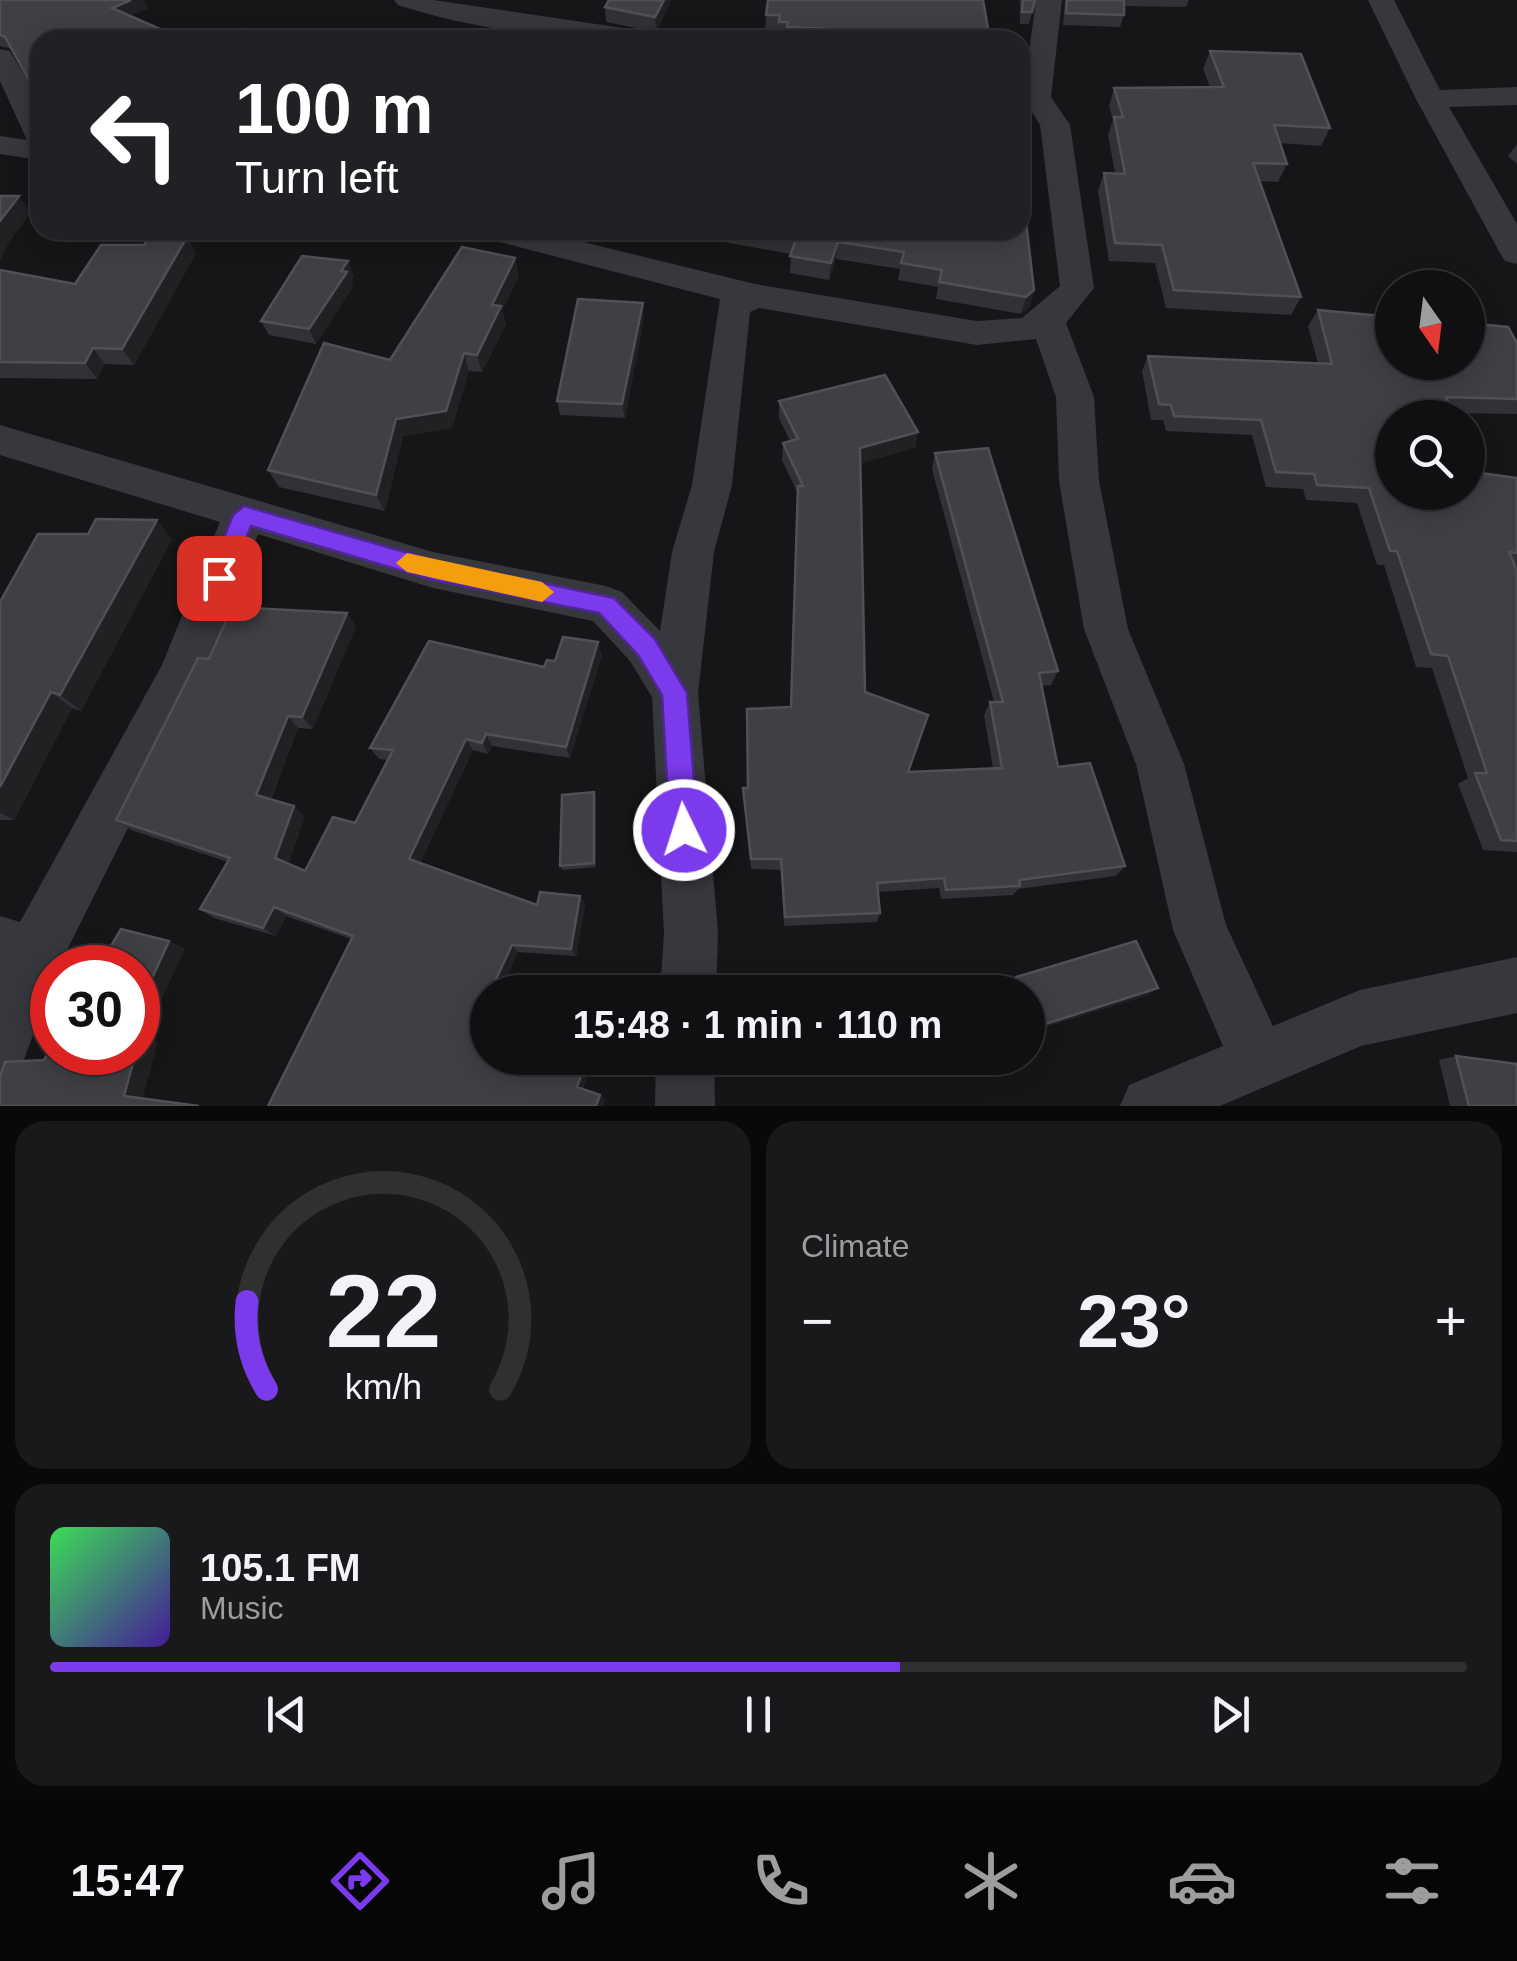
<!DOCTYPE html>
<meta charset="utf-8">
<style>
body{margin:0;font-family:Arial,sans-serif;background:#19191b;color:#f1f3f6;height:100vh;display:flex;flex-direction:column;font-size:38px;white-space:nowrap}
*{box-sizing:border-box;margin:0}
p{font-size:32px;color:#9c9d9f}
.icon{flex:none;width:55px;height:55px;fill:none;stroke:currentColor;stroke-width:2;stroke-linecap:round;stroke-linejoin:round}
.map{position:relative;height:1106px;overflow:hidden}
.details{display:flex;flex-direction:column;gap:15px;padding:15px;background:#09090a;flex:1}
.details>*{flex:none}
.hud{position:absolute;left:30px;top:30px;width:1000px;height:210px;border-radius:30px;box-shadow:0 5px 25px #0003,0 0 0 2px #303032;background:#202124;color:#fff;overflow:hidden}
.needle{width:65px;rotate:166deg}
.fabs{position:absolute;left:1375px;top:270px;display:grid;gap:20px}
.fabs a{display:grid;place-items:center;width:110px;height:110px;border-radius:50%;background:#101012;box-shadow:0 5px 25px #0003,0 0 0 2px #303032;font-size:50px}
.speed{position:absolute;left:30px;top:945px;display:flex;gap:20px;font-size:50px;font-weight:700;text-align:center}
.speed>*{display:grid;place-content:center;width:130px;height:130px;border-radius:50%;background:#101012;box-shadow:0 5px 25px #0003,0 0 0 2px #303032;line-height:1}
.speed .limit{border:15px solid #d22;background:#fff;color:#111}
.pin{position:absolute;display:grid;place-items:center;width:85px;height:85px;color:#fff;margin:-42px;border-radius:20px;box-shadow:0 5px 15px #0006}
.me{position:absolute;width:110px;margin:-55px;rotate:356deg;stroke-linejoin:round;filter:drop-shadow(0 0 8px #0008)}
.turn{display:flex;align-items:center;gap:35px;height:210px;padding:0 40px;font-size:45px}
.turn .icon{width:130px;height:130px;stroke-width:2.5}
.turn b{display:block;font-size:70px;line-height:85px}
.big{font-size:75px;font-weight:700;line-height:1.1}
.details .tile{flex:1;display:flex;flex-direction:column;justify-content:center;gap:15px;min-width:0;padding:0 35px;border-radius:30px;background:#19191b}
.details .dial{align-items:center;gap:0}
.dial svg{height:260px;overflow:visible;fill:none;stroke:#303032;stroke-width:7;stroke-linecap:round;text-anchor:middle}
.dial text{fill:#f1f3f6;stroke:none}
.song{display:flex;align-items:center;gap:30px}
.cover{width:120px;height:120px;border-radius:15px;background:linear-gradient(135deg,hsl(130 70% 55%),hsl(260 70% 35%))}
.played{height:10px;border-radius:5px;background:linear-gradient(90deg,#7c3aed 60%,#303032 60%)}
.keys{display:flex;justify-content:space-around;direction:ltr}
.heat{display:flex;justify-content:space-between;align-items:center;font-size:55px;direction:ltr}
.details .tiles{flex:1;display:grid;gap:15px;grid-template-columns:1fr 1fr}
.tile:last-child{grid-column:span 2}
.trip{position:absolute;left:470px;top:975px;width:575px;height:100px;border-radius:50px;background:#101012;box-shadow:0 5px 25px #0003,0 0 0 2px #303032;font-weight:700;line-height:100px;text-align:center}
.menu{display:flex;height:160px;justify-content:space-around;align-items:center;background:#060607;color:#9c9d9f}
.menu .icon{width:70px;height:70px}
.menu .on{color:#7c3aed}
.menu b{font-size:45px;color:#f1f3f6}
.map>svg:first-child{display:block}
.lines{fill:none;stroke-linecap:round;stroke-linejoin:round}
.street{fill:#37383d;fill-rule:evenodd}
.wall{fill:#323236}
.shaded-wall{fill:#212124}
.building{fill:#3f3f44;stroke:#4f5156;stroke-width:2.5}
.route{fill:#7c3aed;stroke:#51269a;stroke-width:2.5}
.slow{fill:#f59e0b}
</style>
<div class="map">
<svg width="1517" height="1106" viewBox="0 0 1517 1106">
<rect width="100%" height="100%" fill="#161618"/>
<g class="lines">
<g class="street">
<path d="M394,0H433L650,32L663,40C574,40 483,33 398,5Z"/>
<path d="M1036,0H1062L1051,97L1070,125L1094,288L1066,323L1094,397L1099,481L1128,629L1184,764L1226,925L1273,1026L1360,990L1517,957V1013L1361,1046L1220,1106H1120L1129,1085L1223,1046L1173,930L1136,764L1084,629L1059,481L1056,397L1036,339L977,345L759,308L750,312L732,485L714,552L698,693L718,933L716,992H660L664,933L652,697L630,661L593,621L433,588L258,534L205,674L58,968H52V982L20,1071L0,1080V916L20,922L162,665L220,522L0,455V425L433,552L606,586L622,592L660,631L672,552L692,485L720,299L480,237L476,230H534L755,284L977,321L1022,318L1060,286L1040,125L1023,97Z"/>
<path d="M1368,0H1394L1440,90L1517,87V105L1449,107L1517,224V264L1505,261L1500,253L1416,99Z"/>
<path d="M0,49L10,51L40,101V160L0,154V136L27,140L0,81Z"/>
<path d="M656,1058H714L715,1106H655Z"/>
</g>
</g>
<g class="wall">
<path d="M0,0L148,8L129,16L40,40V100L12,49L0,46Z"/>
<path d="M609,0H671L656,32L606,22L605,7Z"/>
<path d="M768,0L990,40H787V36H779V29L765,28Z"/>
<path d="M1020,0H1035L1029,24H1020Z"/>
<path d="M1065,0H1189L1186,7L1124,6V15L1120,27L1063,25Z"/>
<path d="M1210,51L1330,128L1321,146L1280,143L1287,164L1278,182L1260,181L1301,297L1291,315L1166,308L1155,263L1109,261L1098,191L1104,173H1115L1108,135L1113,120L1109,106L1114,88L1210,87L1203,69Z"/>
<path d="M1517,144V164L1508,156Z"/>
<path d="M658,230H1020L1034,290L1029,308L1021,314L936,299L938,287L898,280L900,269L836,259L829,280L790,273L791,254Z"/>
<path d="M187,237L196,253L134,365L105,364L97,379L0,378V270L75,284L144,245Z"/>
<path d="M354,276L351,281L353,286L316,344L269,335L261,321Z"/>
<path d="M519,276L502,311L506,324L482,372L469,371L452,428L403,436L385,511L279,487L268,470L390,360Z"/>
<path d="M1318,310L1517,343V414L1453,413L1481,473L1517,478V852L1483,850L1458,784L1468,778L1432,668L1416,667L1384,565H1377L1357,503L1306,500L1303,489L1266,487L1252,435L1166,431L1163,420H1151L1142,371L1148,356L1318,364L1308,326Z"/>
<path d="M644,317L625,418L560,415L557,401Z"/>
<path d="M779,401L918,432L915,448L860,463L865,692L909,772L993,768L984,715L990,702H994L932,469L935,453L1058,671L1051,685L1041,686L1058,767L1125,866L1116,876L1018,889L1013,895L941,899L939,888L878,892L880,913L877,922L784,926L781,870L751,869L743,788H748L791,707L797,492L782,460L783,443L790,441L779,418Z"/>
<path d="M172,539L81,711L72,708L14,820H0V602Z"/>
<path d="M356,626L313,729L298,728L271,799L305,816L288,864L305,871L355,823L388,760L379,759L370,748L555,661L602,655L570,758L492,746L488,754L473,750L420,863L537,905L580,896L585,905L576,956L518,952L500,992H488L485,1025L590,1067L583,1089L605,1099L602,1106H268L351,939L286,916L276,936L214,918L200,909L228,862L131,830L116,820L209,659Z"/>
<path d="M594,792L596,797V867L562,870L560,866Z"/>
<path d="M1016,977L1158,988L1148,995L1029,1032L1028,1028V992H1014L1010,983Z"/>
<path d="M1456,1056L1517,1106H1450L1439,1060Z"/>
</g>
<g class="shaded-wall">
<path d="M131,0H144L148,8L118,20L112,8Z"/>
<path d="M664,0H671L656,32L655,17Z"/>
<path d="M19,196L31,213L9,242L0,262V221Z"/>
<path d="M187,237L196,253L134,365L122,349Z"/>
<path d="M838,242L836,259L829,280L831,263Z"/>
<path d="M515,258L519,276L502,311L506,324L482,372L477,355L492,305Z"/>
<path d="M348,261L354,276L351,281L353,286L316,344L309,329Z"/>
<path d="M1034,290L1029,308L1021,314L1026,297Z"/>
<path d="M643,303L644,317L625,418L622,404Z"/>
<path d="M93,348L105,364L97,379L85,363Z"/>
<path d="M464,353L469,371L452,428L403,436L385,511L376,495L396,419Z"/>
<path d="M918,432L915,448L858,464L860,448Z"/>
<path d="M157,520L172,539L81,711L60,695Z"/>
<path d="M347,613L356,626L313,729L302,717Z"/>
<path d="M598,642L602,655L570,758L566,747Z"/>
<path d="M51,692L72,708L14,820L0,813V787Z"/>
<path d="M288,716L298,728L268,805L256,795Z"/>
<path d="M486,734L492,746L488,754L482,743Z"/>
<path d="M466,739L473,750L418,868L409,859Z"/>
<path d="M594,792L596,797V867L594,863Z"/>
<path d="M294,806L305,816L287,868L275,858Z"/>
<path d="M580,896L585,905L576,956L571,949Z"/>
<path d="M274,907L286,916L276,936L263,928Z"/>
<path d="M169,941L185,949L144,1037L158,1042L142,1100L124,1096L138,1052V1009Z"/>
<path d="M512,945L518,952L500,992H490Z"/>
<path d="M1158,988L1148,995L1029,1032L1036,1027Z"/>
<path d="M488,997V1020L484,1028L476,1022Z"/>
<path d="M586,1062L590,1067L582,1091L577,1087Z"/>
<path d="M600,1095L605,1099L602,1106H596Z"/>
</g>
<g class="building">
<path d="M0,0H131L112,8L185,40H40V95L36,93L5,37L0,35Z"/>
<path d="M609,0H664L655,17L605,7Z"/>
<path d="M768,0H983L990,40H848L851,30L787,27L788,22H779L780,15H766Z"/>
<path d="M1023,0H1035L1032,12H1022Z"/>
<path d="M1067,0H1124V15L1066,13Z"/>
<path d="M245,29L408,40H233Z"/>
<path d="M594,30L650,31L646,40H588Z"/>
<path d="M515,33L555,40H508Z"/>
<path d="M1210,51L1301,54L1330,128L1274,125L1287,164L1253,163L1301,297L1174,290L1162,245L1115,243L1104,173L1125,174L1114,117H1123L1114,88L1224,87Z"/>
<path d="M1020,195L1023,196L1034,290L1026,297L939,282L942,270L901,263L904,252L838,242L831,263L790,256L797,237L753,230H1020Z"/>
<path d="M0,196H19L0,221Z"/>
<path d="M149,236L187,237L122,349L93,348L85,363L0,362V270L75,284L101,245H144Z"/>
<path d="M462,247L515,258L492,305L501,306L477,355L464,353L446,411L396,419L376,495L268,470L324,343L390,360Z"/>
<path d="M302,256L348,261L341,271L347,272L309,329L261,321Z"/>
<path d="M578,299L643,303L622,404L557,401Z"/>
<path d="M1318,310L1392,317V362H1468V323L1508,327L1517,343V399L1446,397L1455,418H1392V492H1468V445L1481,473L1517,478V553L1509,552L1517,571V841L1501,840L1475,773H1487L1448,656L1431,654L1397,551H1390L1369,488L1317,485L1314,474L1276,472L1261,420L1174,416L1171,405L1159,404L1148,356L1332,364Z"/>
<path d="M885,375L918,432L860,448L865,692L928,715L908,772L1002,768L990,702H1003L935,453L988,448L1058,671L1039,673L1058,767L1090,763L1125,866L1019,880L1020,886L946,890L944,878L877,883L880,913L785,917L781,859H751L743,788H748L747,709L791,707L798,486H803L783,443L798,439L779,401Z"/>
<path d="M96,519L157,520L60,695L51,692L0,787V602L38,534H88Z"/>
<path d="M232,607L347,613L302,717L288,716L256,795L294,806L275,858L305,871L333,817L355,823L393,750L370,748L429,641L544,667L547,660L555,661L563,637L598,642L566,747L486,734L482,743L466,739L409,859L537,905L540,892L580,896L571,949L512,945L490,992H488V997L476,1022L488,1026V1058H574L586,1062L577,1087L600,1095L596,1106H268L353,936L274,907L263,928L200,909L230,858L116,820L198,658L209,659Z"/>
<path d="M594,792V863L560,866L562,795Z"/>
<path d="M121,929L169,941L138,1009V968H98Z"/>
<path d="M1136,941L1158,988L1036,1027L1028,1005V992H1023L1016,977Z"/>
<path d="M52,1045V1052H136L124,1096L199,1106H0V1077L5,1062L44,1060Z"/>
<path d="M1456,1056L1517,1064V1106H1469Z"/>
</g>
<path class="route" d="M244,506L433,560L614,598L655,639L687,693L698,830L694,840L684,844L674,840L670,830L662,695L638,655L599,613L433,580L251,526L227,585H211L208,578L233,515Z"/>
<path class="slow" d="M407,553L542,582L554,592L542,602L407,572L396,563Z"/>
</svg>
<div class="fabs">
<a><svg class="needle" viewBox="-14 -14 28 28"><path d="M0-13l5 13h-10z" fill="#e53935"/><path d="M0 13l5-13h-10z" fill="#9c9d9f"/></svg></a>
<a><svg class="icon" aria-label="search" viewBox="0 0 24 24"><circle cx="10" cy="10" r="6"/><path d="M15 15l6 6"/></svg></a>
</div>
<div class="speed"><div class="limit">30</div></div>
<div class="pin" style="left:219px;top:578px;background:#d93025"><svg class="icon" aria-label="arrive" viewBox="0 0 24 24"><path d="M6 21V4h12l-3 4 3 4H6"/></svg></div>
<svg class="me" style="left:684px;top:830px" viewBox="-20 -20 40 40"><circle r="17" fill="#7c3aed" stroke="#fff" stroke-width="3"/><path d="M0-11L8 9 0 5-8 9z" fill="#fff"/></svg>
<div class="trip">15:48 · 1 min · 110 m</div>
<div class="hud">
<div class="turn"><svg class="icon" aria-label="left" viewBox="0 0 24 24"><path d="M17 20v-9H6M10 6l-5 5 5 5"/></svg><div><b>100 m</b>Turn left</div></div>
</div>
</div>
<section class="details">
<div class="tiles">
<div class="tile dial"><svg viewBox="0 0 100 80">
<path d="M14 69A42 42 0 1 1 86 69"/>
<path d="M14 69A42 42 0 0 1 8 42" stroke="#7c3aed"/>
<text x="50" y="56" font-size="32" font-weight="700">22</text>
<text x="50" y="72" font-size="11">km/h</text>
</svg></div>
<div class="tile"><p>Climate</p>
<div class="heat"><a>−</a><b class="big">23°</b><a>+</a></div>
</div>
<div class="tile">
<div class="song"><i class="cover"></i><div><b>105.1 FM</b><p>Music</p></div></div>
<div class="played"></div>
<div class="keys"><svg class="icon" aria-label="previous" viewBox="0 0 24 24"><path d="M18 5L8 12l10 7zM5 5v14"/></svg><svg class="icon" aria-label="pause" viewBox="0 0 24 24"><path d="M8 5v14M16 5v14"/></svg><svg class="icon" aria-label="next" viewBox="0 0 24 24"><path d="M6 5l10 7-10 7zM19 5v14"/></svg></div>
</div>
</div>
</section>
<nav class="menu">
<b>15:47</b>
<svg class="icon on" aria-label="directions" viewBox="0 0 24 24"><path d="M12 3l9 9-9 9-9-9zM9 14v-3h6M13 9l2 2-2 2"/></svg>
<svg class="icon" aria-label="music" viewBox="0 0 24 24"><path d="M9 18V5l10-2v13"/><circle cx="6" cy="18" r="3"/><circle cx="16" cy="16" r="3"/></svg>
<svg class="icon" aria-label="phone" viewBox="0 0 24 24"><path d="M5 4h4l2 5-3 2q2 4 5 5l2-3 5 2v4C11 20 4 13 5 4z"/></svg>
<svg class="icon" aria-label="climate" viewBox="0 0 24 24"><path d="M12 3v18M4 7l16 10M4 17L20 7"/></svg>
<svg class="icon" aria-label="car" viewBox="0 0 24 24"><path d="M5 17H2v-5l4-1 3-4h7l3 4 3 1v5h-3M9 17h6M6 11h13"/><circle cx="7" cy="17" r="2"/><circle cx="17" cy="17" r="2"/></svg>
<svg class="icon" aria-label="filters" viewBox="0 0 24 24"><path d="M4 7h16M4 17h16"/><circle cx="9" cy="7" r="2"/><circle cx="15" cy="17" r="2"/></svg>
</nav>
